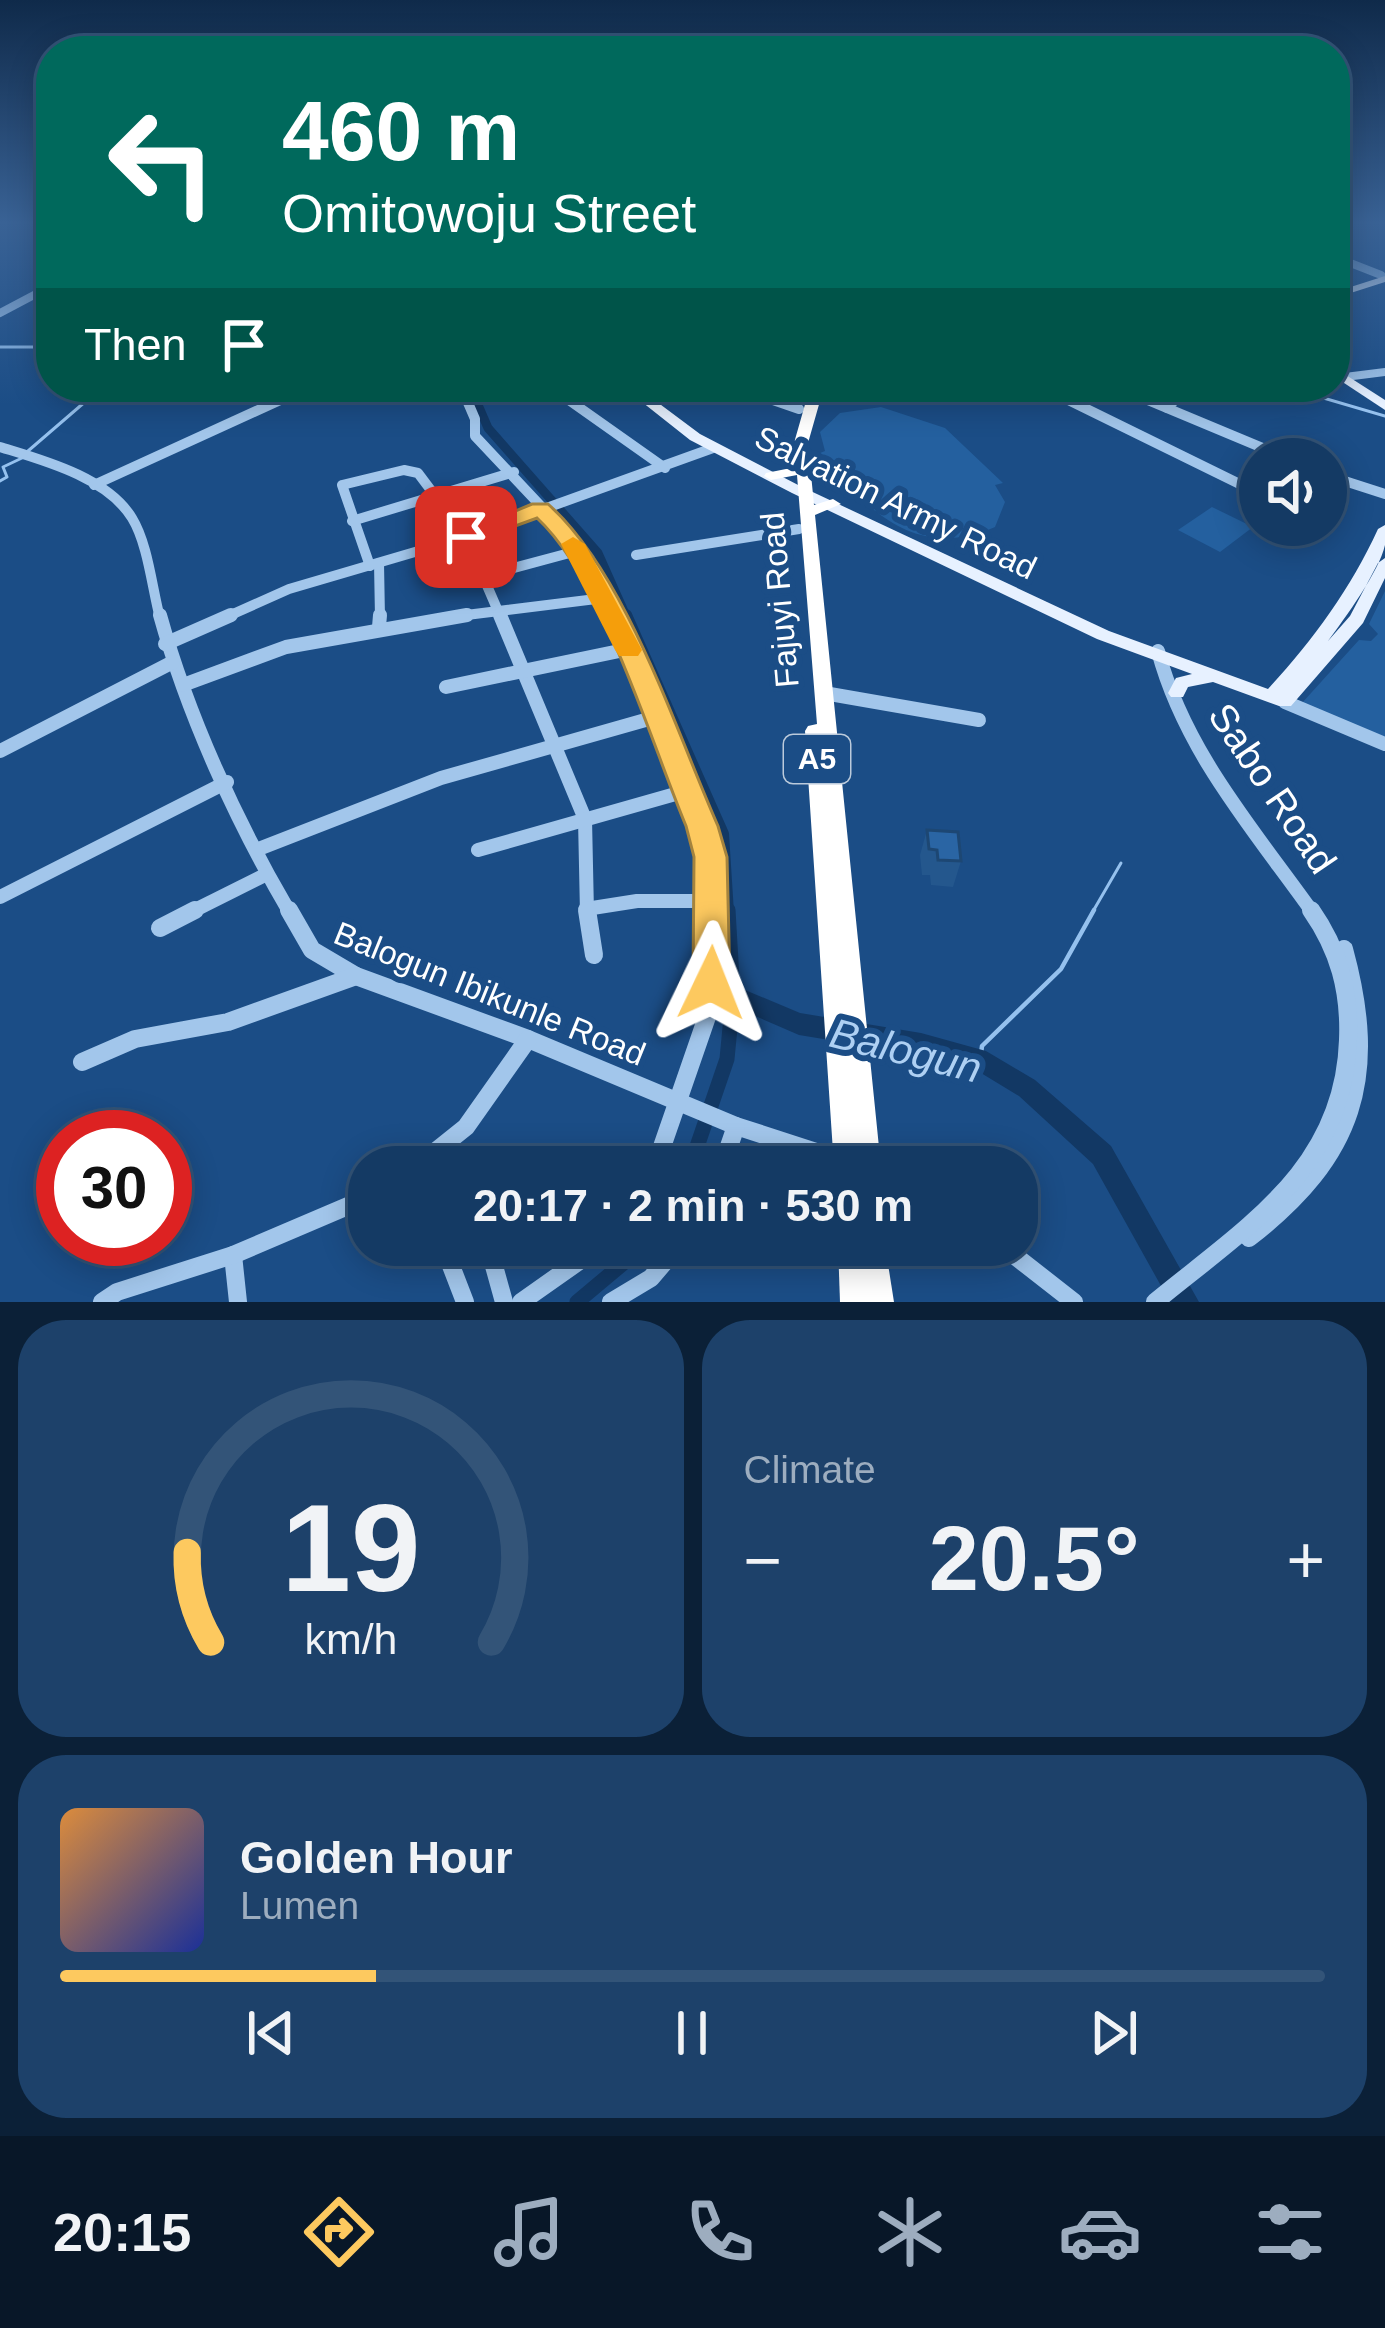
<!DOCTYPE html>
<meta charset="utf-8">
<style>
body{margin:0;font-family:Arial,sans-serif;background:#1d416a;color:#f1f3f6;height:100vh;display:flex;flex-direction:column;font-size:45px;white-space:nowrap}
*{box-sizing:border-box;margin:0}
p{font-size:39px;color:#9dadbf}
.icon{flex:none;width:66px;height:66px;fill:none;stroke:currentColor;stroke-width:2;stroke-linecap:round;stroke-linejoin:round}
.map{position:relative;height:1302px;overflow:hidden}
.side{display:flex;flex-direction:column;gap:18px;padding:18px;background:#0b2037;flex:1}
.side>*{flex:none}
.hud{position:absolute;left:36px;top:36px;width:1314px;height:366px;border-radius:48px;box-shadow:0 6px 30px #0003,0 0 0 3px #335478;background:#00695c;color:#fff;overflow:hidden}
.buttons{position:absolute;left:1239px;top:438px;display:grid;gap:24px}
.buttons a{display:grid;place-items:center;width:108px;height:108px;border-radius:50%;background:#143a64;box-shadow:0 6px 30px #0003,0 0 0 3px #335478;font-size:60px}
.speed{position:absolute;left:36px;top:1110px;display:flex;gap:24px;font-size:60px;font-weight:700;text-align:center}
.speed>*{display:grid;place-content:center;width:156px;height:156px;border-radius:50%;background:#143a64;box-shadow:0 6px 30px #0003,0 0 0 3px #335478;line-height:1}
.speed .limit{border:18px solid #d22;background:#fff;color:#111}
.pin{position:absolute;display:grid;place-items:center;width:102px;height:102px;color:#fff;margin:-51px;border-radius:24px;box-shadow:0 6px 18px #0006}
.me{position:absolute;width:132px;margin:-66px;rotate:2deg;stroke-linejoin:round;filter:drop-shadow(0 0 9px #0008)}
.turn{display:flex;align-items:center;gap:42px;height:252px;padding:0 48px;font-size:54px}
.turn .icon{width:156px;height:156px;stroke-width:2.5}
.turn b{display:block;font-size:84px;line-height:102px}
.then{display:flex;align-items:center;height:114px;padding:0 48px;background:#0003;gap:24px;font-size:45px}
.big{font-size:90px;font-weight:700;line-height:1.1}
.side .card{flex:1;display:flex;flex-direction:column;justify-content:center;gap:18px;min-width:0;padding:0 42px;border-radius:48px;background:#1d416a}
.side .dial{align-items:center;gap:0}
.dial svg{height:312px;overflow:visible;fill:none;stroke:#335478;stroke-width:7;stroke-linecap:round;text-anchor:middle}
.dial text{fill:#f1f3f6;stroke:none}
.song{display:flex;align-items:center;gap:36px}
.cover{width:144px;height:144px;border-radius:18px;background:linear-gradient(135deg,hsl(30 70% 55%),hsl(230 70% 35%))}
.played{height:12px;border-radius:6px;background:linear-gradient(90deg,#fdc95f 25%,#335478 25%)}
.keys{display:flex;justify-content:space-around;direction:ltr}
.heat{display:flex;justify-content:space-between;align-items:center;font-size:66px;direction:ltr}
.side .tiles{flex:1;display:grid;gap:18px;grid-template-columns:1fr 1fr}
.card:last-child{grid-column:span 2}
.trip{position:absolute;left:348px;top:1146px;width:690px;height:120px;border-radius:48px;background:#143a64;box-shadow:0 6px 30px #0003,0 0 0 3px #335478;font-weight:700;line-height:120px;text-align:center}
.tab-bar{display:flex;height:192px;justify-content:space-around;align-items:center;background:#081728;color:#9dadbf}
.tab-bar .icon{width:84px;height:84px}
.tab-bar .selected{color:#fdc95f}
.tab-bar b{font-size:54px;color:#f1f3f6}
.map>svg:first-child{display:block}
.green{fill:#24609f}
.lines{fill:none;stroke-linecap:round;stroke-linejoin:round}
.stream-far1{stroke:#95c1ee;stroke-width:3}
.stream{stroke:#95c1ee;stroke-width:4.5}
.canal-far3{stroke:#123864;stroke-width:6}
.canal-far2{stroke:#123864;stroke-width:9}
.canal-far1{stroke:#123864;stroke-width:12}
.canal{stroke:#123864;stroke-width:15}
.river{fill:#123864;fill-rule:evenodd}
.minor-far3{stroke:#a2c6eb;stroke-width:8}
.minor-far2{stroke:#a2c6eb;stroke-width:10}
.minor-far1{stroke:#a2c6eb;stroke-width:14}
.minor{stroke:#a2c6eb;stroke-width:18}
.major{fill:#e7f1ff;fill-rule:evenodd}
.highway{fill:#fff;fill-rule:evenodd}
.wall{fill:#24578d}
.building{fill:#2a65a4;stroke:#1d4773;stroke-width:3}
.route{fill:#fdc95f;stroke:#a4833e;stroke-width:3}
.slow{fill:#f59e0b}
.labels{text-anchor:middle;stroke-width:12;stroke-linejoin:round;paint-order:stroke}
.shield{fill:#1b4d86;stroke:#bbcadb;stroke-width:3}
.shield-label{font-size:30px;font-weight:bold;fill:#fff}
.street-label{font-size:33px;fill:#fff;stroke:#1b4d86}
.near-street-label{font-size:39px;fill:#fff;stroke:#1b4d86}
.near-water-label{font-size:42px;font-style:italic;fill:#aed0f3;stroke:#1b4d86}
</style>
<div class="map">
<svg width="1385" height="1302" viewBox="0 0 1385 1302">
<rect width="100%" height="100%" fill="#1b4d86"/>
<g class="green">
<path d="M881,407L945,428L1003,483L995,485L1005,502L995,527C915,562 866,509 820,453L825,451L820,432L840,413Z"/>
<path d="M1212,507L1253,527L1220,552L1178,530Z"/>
<path d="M1385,591V742L1302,703L1359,640L1371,641L1378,634L1369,624Z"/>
</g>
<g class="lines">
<g class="stream-far1">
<path d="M0,347H51"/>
<path d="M1286,387L1385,416"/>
<path d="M28,451L86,401L116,387"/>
<path d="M0,481L7,477L3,467L22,458"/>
<path d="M1092,913L1121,863"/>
</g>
<path class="stream" d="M980,1062L982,1046L1061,969L1094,910"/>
<path class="canal-far3" d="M470,387L473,394"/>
<path class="canal-far2" d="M472,391L488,428L598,553L627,618"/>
<path class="canal-far1" d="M626,615L723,834L728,913"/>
<g class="canal">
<path d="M690,1167L727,1059L733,996L728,910"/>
<path d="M577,1302L645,1245"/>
</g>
<path class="river" d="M733,985L800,1013L921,1033L986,1051L1035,1080L1111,1146L1199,1302H1170L1093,1164L1019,1096L981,1073L921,1055L799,1035L725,1003L722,996L725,989Z"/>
<g class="minor-far3">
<path d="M1335,257L1381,275"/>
<path d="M0,313L51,286"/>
<path d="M1345,377L1385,372"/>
<path d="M461,387L464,394"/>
<path d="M551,387L561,394"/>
<path d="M736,387L756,394"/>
<path d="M1042,387L1056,394"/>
<path d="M1117,387L1133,394"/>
<path d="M294,394L309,387"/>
<path d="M1181,394L1188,387"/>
</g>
<g class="minor-far2">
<path d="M463,391L475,419V436L553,519L612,618"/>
<path d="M556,391L665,468"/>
<path d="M747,391L799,409"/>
<path d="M1050,391L1260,494"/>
<path d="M1126,391L1289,459"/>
<path d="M1167,408L1184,391"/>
<path d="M0,447C42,460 107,477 132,518C148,544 152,588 160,618"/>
<path d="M1326,475L1385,494"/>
<path d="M94,485L300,391"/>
<path d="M352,521L514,472"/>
<path d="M636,555L799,529"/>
<path d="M379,563L380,618"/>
<path d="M370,566L342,485L404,470L418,473L466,537L501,618"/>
<path d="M484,576L577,551"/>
<path d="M224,618L289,589L466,537L713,448"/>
<path d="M442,618L604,598"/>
</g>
<g class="minor-far1">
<path d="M160,615C188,716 237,823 290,913"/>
<path d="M500,615L585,819L587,913"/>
<path d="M610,615L702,826L712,913"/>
<path d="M379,627L380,615"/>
<path d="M165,644L231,615"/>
<path d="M1158,651C1185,752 1254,830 1313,913"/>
<path d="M183,685L286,647L467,615"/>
<path d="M446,687L629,649"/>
<path d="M824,693L979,720"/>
<path d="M1285,702L1385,744"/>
<path d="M0,751L173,662"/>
<path d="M256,850L441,778L656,717"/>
<path d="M478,850L686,791"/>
<path d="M0,897L227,782"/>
<path d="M586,909L637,901H712"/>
<path d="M189,913L267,874"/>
</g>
<g class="minor">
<path d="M289,910L312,950L356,976L528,1039L736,1126L847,1162"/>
<path d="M587,910L594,955"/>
<path d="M160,928L195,910"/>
<path d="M82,1062L135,1039L228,1022L356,976"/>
<path d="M416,1167L466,1127L528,1039"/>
<path d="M655,1167L709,1011L712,910"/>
<path d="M722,1167L736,1126"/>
<path d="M1249,1238C1355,1156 1379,1077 1344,949"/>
<path d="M443,1245L465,1302"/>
<path d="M1001,1245L1074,1302"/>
<path d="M233,1255L238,1302"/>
<path d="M102,1302L117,1292L233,1255L369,1197"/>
<path d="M504,1302L494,1266L515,1245"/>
<path d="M521,1302L602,1245"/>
<path d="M611,1302L651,1278L679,1245"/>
<path d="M1155,1302C1246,1227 1344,1169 1348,1040C1350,991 1339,950 1311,910"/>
</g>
<g class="major">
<path d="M1385,276V282L1335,298V292Z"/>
<path d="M1335,368L1385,400V410L1335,377Z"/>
<path d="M623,387H637L700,434L802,487L1109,631L1268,689C1313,640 1350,590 1378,529L1385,525C1385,531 1385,538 1385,545C1379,572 1345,618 1328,641L1350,616L1378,563L1385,558V578L1363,623L1291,706H1279L1213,682L1188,687L1183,697H1171L1168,693L1176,678L1192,674L1097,639L792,493L690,440Z"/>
</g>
<g class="highway">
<path d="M810,387H824L808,443L814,505L833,499L841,504L815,515L881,1167H834L805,731L808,726L817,724L797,475L771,480L764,476L766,473L796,467L794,443Z"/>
<path d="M838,1245H885L894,1302H840Z"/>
</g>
</g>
<path class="wall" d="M927,830L961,861L953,887L931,885L930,875H922L920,855Z"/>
<path class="building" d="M927,830L958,832L961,861L938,860L937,850L929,849Z"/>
<linearGradient id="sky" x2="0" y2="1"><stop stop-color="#0f2a4a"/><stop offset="0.55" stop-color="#396295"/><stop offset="1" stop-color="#396295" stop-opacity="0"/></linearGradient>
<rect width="1385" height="405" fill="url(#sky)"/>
<path class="route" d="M532,504H548C626,573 675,729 718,826L727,857L730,983L724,995L711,1000L698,995L693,983L694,857L686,826C650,740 603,579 537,518L466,544L454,537Z"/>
<path class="slow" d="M573,537L585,544L642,650L638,656H619L615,650L561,544Z"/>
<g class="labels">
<rect class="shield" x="784" y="735" width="66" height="48" rx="9"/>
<g class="shield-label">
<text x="817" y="769">A5</text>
</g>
<g class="street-label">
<text transform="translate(896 502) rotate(26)" y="12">Salvation Army Road</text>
<text transform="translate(779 600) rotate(-95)" y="12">Fajuyi Road</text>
<text transform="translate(490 993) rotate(22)" y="12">Balogun Ibikunle Road</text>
</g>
<g class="near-street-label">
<text transform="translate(1273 788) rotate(56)" y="14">Sabo Road</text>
</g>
<g class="near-water-label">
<text transform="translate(906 1050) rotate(14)" y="15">Balogun</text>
</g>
</g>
</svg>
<div class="buttons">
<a><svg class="icon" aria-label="sound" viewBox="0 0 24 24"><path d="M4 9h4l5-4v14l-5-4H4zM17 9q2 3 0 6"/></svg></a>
</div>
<div class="speed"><div class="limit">30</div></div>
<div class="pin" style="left:466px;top:537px;background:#d93025"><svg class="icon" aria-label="arrive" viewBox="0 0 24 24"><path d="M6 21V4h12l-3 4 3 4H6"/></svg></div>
<svg class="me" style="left:711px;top:983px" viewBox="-20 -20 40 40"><path d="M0-17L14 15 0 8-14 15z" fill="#fdc95f" stroke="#fff" stroke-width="4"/></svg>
<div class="trip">20:17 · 2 min · 530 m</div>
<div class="hud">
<div class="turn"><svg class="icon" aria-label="left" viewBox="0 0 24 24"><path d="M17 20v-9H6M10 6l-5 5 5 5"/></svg><div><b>460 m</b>Omitowoju Street</div></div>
<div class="then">Then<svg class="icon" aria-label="arrive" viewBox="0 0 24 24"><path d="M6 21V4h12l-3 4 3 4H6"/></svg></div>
</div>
</div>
<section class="side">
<div class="tiles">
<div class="card dial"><svg viewBox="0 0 100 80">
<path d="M14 69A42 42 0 1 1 86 69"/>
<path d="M14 69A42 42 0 0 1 8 46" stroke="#fdc95f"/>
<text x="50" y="56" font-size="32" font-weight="700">19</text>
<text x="50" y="72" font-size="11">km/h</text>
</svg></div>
<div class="card"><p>Climate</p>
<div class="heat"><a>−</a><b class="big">20.5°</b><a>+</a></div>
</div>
<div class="card">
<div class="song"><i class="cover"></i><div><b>Golden Hour</b><p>Lumen</p></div></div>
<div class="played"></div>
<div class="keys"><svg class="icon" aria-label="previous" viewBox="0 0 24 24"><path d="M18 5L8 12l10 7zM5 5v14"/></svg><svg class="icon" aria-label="pause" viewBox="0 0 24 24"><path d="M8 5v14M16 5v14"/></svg><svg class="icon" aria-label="next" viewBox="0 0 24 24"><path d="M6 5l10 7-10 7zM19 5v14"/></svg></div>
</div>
</div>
</section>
<nav class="tab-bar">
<b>20:15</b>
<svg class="icon selected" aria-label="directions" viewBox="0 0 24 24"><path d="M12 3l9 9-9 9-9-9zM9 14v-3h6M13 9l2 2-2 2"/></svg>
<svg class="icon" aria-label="music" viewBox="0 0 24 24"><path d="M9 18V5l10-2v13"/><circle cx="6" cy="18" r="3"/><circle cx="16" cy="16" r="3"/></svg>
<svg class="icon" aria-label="phone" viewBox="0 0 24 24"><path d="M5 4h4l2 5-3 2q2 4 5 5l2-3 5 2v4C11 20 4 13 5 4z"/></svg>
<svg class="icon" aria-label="climate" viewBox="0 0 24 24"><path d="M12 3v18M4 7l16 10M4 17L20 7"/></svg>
<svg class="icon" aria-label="car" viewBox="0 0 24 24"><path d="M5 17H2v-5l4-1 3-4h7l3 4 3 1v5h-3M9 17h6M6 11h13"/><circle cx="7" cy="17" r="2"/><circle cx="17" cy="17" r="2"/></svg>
<svg class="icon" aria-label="filters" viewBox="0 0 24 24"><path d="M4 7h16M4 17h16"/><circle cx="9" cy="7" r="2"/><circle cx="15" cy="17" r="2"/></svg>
</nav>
